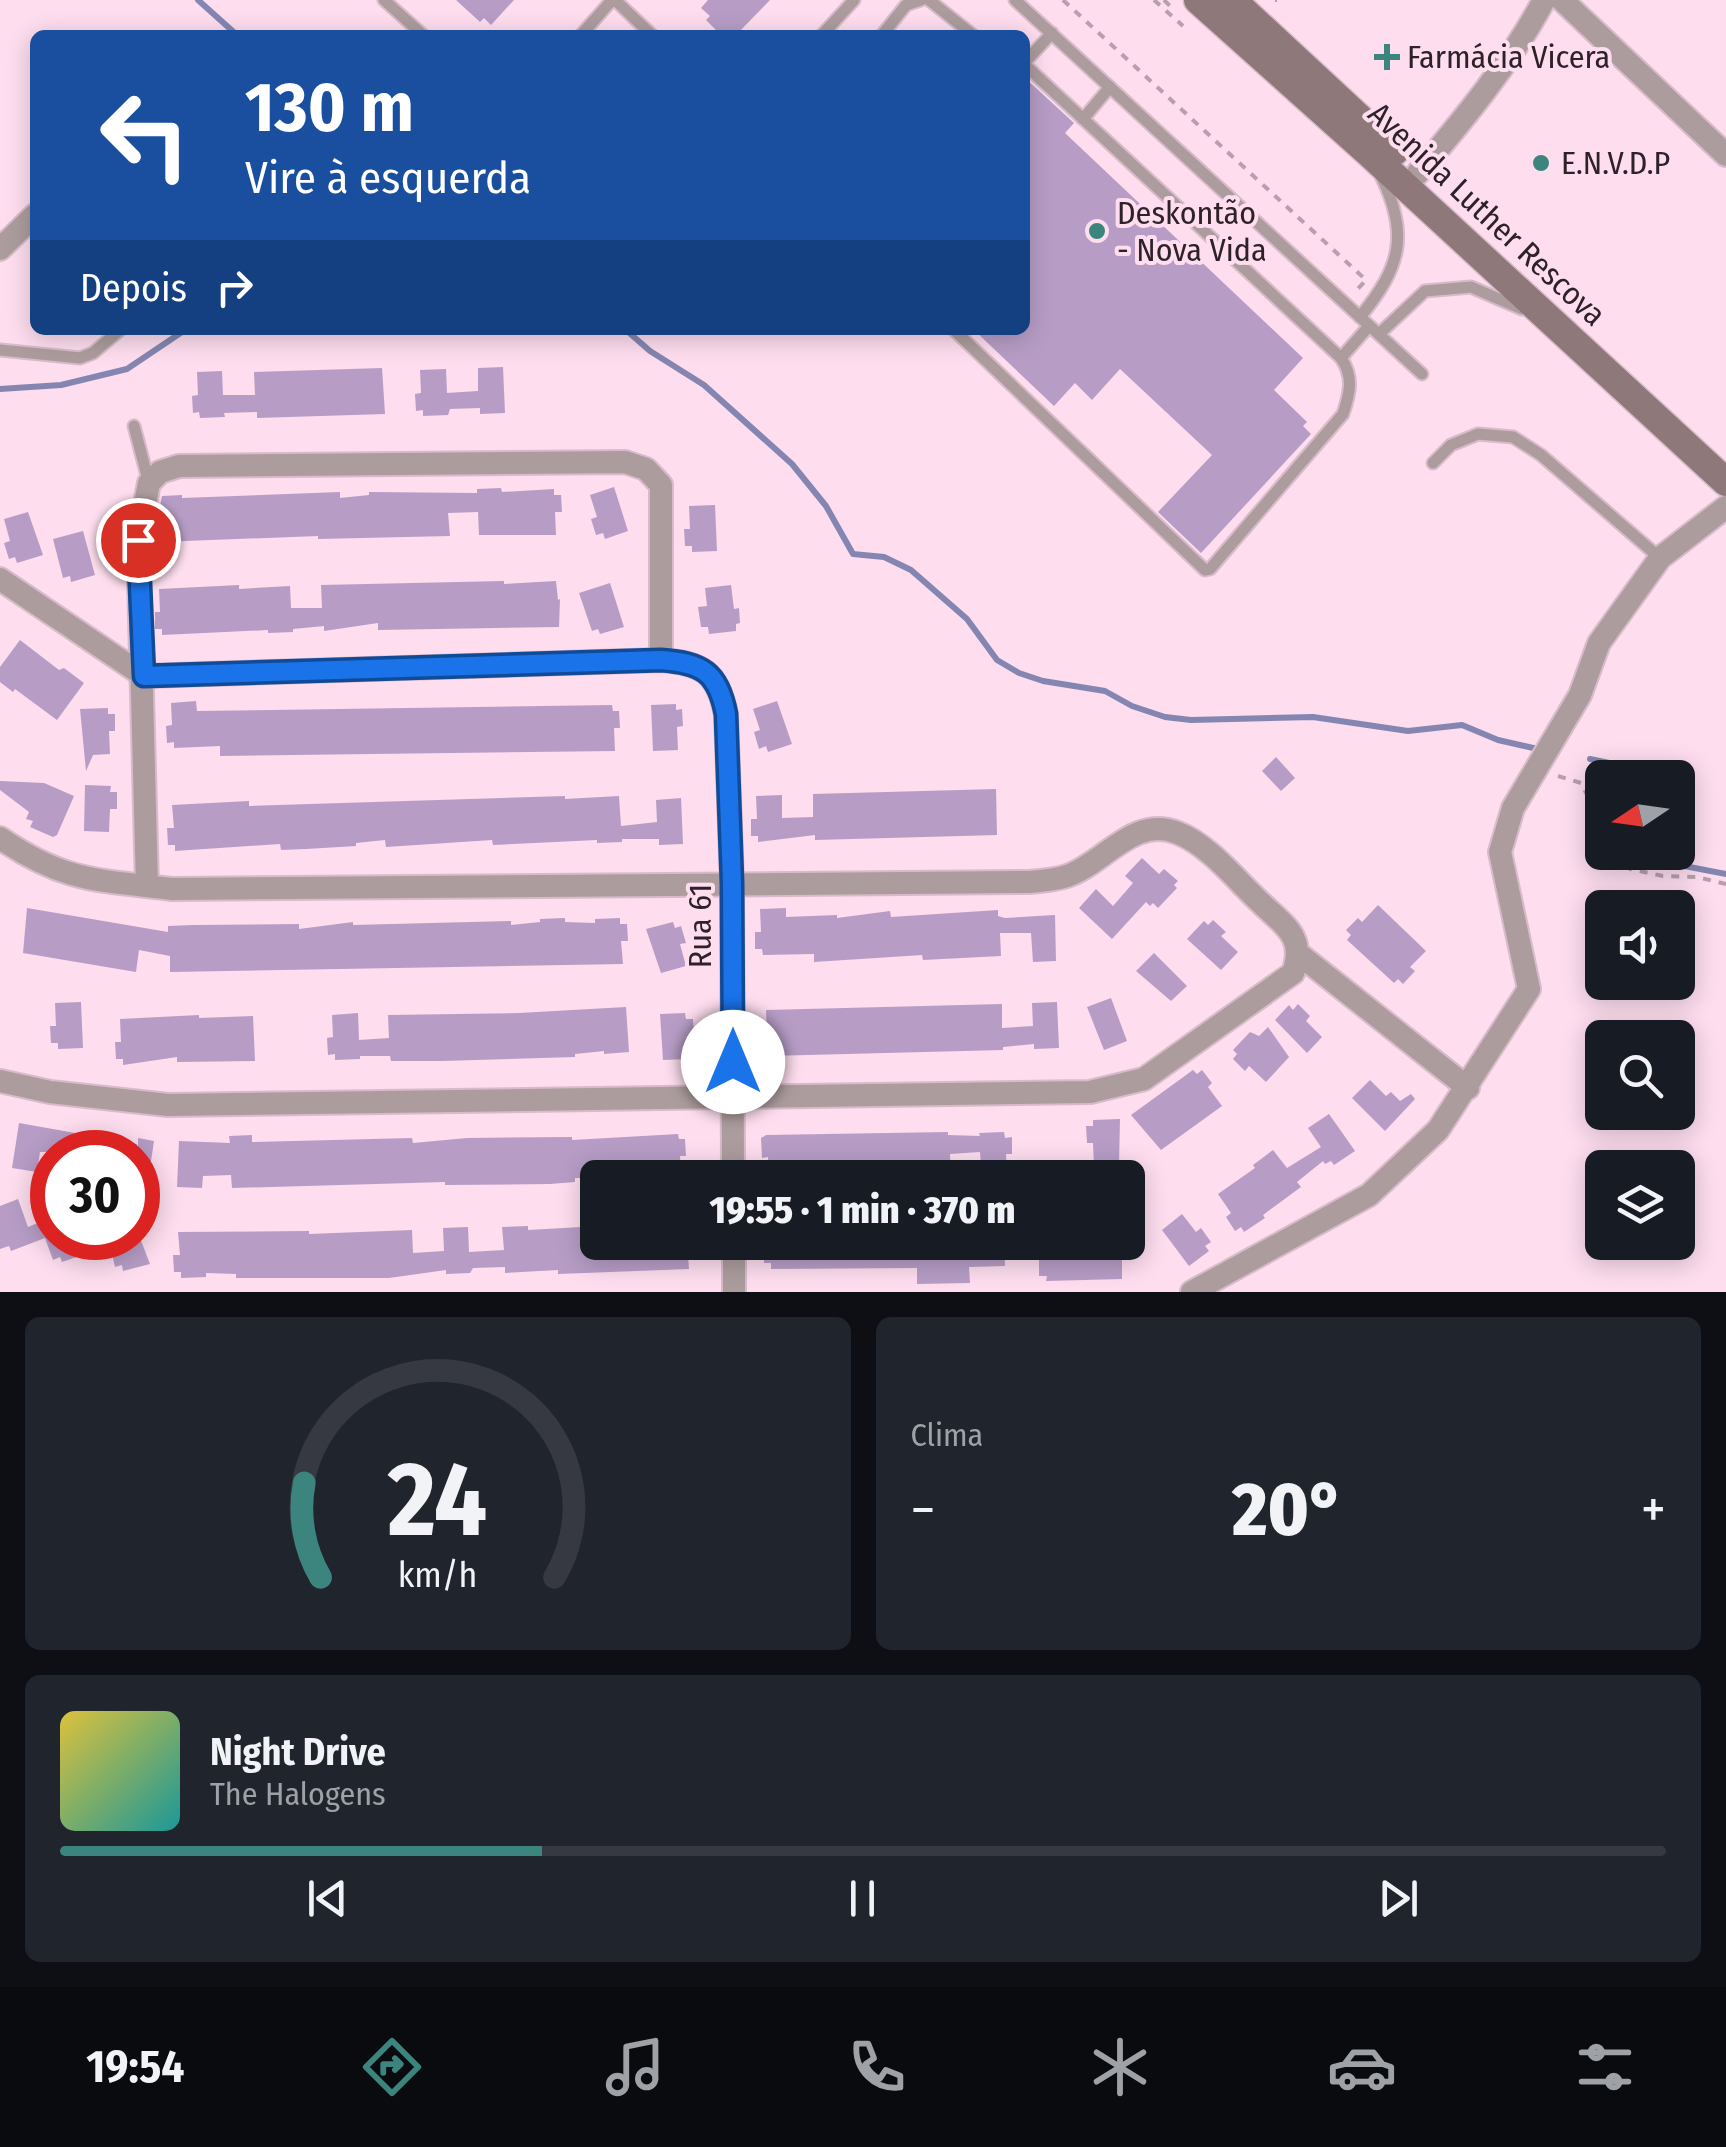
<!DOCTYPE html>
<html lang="pt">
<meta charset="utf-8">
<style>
body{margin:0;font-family:"Fira Sans Condensed",sans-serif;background:#20242c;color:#f1f3f6;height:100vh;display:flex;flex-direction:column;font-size:38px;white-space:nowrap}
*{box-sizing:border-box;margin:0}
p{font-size:32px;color:#9ea1a6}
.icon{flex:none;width:55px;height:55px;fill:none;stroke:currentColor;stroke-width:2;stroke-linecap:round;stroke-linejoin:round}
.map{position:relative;height:1292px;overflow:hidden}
.side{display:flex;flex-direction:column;gap:25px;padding:25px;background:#0d0f14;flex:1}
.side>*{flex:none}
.hud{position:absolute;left:30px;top:30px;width:1000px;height:305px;border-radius:15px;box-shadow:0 5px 25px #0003;background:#1a4fa0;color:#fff;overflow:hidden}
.needle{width:65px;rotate:257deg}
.fabs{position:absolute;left:1585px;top:760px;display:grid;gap:20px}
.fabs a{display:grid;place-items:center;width:110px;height:110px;border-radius:15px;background:#171b24;box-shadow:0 5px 25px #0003;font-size:50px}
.speed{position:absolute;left:30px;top:1130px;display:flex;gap:20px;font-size:50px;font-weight:700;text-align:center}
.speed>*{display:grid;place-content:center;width:130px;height:130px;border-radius:50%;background:#171b24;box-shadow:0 5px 25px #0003;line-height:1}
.speed .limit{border:15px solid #d22;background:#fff;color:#111}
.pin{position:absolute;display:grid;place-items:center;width:85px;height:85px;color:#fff;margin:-42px;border:5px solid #fff;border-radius:50%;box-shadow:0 2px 10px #0007}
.me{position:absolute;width:110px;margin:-55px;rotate:0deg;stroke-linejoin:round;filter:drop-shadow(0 0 8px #0008)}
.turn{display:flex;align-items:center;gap:35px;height:210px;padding:0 50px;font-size:45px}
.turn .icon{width:130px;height:130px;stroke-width:2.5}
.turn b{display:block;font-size:70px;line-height:85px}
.then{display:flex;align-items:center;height:95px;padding:0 50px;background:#0003;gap:20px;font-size:38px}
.big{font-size:75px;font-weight:800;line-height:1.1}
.side .tile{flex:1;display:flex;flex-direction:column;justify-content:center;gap:15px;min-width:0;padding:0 35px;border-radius:15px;background:#20242c}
.side .dial{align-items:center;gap:0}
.dial svg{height:260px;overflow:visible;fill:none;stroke:#363941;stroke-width:7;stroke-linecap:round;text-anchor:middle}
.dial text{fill:#f1f3f6;stroke:none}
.song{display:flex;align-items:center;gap:30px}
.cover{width:120px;height:120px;border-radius:15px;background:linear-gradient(135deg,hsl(50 70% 55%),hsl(180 70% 35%))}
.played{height:10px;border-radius:5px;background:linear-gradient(90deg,#3c847e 30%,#363941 30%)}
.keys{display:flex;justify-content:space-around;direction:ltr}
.heat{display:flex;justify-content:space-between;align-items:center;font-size:55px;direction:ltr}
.side .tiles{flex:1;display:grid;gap:25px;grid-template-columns:1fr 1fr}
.tile:last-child{grid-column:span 2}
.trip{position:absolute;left:580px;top:1160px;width:565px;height:100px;border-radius:15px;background:#171b24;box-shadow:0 5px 25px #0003;font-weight:800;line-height:100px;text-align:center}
.tab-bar{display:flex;height:160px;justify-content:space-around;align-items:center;background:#090b0e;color:#9ea1a6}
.tab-bar .icon{width:70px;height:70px}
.tab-bar .on{color:#3c847e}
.tab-bar b{font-size:45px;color:#f1f3f6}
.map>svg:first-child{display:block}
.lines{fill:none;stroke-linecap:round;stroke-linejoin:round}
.stream{stroke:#8486b1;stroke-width:6}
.building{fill:#b79dc6}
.service-casing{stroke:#d8bbca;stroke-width:15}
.minor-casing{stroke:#d8bbca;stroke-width:26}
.secondary-casing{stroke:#d8bbca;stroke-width:31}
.path{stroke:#b99fad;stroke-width:4;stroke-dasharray:8 8;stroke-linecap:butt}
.service{stroke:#ac9c9d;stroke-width:11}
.minor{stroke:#ac9c9d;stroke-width:22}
.secondary{stroke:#8f7879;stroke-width:28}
.route-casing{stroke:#114b97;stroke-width:25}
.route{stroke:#1a73e8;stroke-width:18}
.poi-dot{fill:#3c847e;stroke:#fdddee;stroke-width:4}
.labels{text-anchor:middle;stroke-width:8;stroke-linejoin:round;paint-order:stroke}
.poi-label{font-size:32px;fill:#2e2228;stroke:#fdddee;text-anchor:start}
.street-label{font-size:32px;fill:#2e2228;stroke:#fdddee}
</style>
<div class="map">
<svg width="1726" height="1292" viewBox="0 0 1726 1292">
<rect width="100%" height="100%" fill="#fdddee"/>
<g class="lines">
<g class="stream">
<path d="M198,0L237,35"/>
<path d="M626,330L650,351L704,385L792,464L826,506L853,554L884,557L911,570L967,619L997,660L1019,673L1043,681L1105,691L1132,706L1165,717L1191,720L1313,717L1408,731L1462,725L1498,740L1542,750"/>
<path d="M0,389L61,385L127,369L185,330"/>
<path d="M1590,759L1614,764L1621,778"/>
<path d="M1631,852L1633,856L1726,874"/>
</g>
</g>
<g class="building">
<path d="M456,0H514L491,25L484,18L480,22Z"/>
<path d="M708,0H770L736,35H721L706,20L710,16L701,8Z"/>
<path d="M1025,78L1074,123L1065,133L1303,358L1274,390L1307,422L1303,426L1311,434L1201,553L1158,512L1212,455L1120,369L1092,400L1075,383L1054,406L974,330H1025Z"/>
<path d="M503,367L505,413L480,414V408L450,409L448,415L423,416V410L416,411L415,394L421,393L420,370L446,369L447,393L478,391V368Z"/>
<path d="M382,368L385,414L257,418V412L224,413L225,417L200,418L199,412L193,413L192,396L198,395L197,372L222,371L223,395H255L254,372Z"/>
<path d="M614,487L628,531L605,539L603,533L596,535L591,519L597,517L590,495Z"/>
<path d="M501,488L502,492L554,489V495H561L562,512H555L556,535H479L478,512L448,513L450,536L318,539V536L159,542L158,517L162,496L182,495V498L340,492V498L369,495V492L477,493V489Z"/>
<path d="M715,505L717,551L692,552V546H685L684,529H690L689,506Z"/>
<path d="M28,512L43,555L17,563L15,557L9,559L4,543L10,541L4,519Z"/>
<path d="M83,531L95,575L71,582L70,576L63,578L53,539Z"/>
<path d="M504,581V584L556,581L558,600L560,599L559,627L378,630V623L324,631V626L293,629V632L268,633V630L162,635V629H155V612H160L159,589L239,585V589L290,586L291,608H322L321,585Z"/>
<path d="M610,583L624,627L600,634L598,629L592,631L579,593Z"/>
<path d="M731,585L734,609L739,608L740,623L736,624V631L709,634L708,627H701L698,607L707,606L705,588Z"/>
<path d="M20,640L59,670L64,668L84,683L57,720L15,689L13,692L0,682V667Z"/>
<path d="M196,701L197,711L612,705L613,711H619L620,728H614L615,751L220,756V746L174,748V742L167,743L166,726L172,725L171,703Z"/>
<path d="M777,701L792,744L768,752L766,746L759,749L754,732L760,730L753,709Z"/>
<path d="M676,704V710L682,709L683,726L677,727L678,750L653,751L651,705Z"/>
<path d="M108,708V714H115V731H109L110,754L93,755L86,771L80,709Z"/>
<path d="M1276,757L1295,778L1281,791L1262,771Z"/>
<path d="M0,781L44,783L74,796L57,835L53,837L30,827L33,821L26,819L29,812L0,790Z"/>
<path d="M85,785L111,786L110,792H117V809H110L109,832L84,831Z"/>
<path d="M996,789L997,835L815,840V835L758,842V836H751V819H757L756,796L782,795V818L813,817V794Z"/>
<path d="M565,796V799L619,796L621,826L657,822L656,800L681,798L683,844L659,845V839H622V842L597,843V840L493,845L492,840L386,847L385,840L356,843V846L306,849L281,850L280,844L175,851V845H168L167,828H174L172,805L249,801V806Z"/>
<path d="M1142,858L1159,874L1164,869L1178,881L1174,885L1177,888L1158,908L1153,903L1150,906L1146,902L1112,939L1079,908L1096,889L1113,906L1133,883L1125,876Z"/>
<path d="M1378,905L1426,951L1410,967L1415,971L1403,984L1398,979L1394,983L1347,940L1351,935L1346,930L1358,918L1362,922Z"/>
<path d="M27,908L168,932V926L193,925L299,924V929L353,922V925L511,921V925L540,922V919L565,918V922L595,923V919L620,918V924H627L628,941H621L623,964L170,972V956L139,950L136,972L23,953Z"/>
<path d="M786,908V917L837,915V918L890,911L891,917L998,910V916L1005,918L1055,915L1056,961L1033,962L1031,933H1000L1001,956L923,960L922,955L814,962V954L763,955L762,949H755V932H761L760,909Z"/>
<path d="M1213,920L1226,932L1221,936L1238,952L1221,970L1187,939L1204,921L1208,925Z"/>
<path d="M673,922L675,928L681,926L686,943L680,944L686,966L661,973L646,929Z"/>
<path d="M1154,953L1187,986L1171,1001L1136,971Z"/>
<path d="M1111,998L1127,1041L1104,1050L1087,1007Z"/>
<path d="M81,1002L83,1048L58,1049V1043H51L50,1026H56L55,1003Z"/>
<path d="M1057,1002L1059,1048L1034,1049V1044L1003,1047V1050L768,1056V1050H761L760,1033H767L766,1010L1002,1004V1028L1033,1026L1032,1003Z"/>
<path d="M1298,1004L1310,1016L1306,1021L1322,1037L1307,1053L1275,1020L1289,1005L1293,1010Z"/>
<path d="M626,1007L629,1052L604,1054V1051L575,1054V1057L442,1061H391L390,1056H360V1059L335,1060V1054L328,1055L327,1038L333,1037L332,1015L358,1013L359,1040L389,1038L388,1015L519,1013Z"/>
<path d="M685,1013L686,1019H693L694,1036H687L689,1059L663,1060L660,1014Z"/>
<path d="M199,1015V1018L253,1016L255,1061L177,1062V1057L123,1065V1059H116L115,1042H121L120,1019Z"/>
<path d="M1268,1027L1289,1057L1266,1082L1249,1066L1245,1071L1233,1059L1237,1054L1233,1050L1250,1032L1259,1036Z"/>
<path d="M1193,1070L1197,1074L1202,1070L1212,1083L1208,1087L1222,1106L1161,1150L1131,1115Z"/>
<path d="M1370,1080L1386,1096L1391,1092L1400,1101L1411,1094L1415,1099L1385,1131L1352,1098Z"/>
<path d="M1329,1114L1355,1151L1334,1165L1331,1161L1325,1164L1323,1161L1297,1182L1301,1187L1263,1215L1265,1218L1244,1232L1241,1227L1235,1231L1226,1217L1231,1213L1218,1194L1255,1168L1253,1165L1273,1150L1287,1168L1321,1147L1308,1128Z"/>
<path d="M1120,1119L1119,1165L1094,1166L1093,1143H1087L1086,1126H1093V1120Z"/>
<path d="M19,1123L137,1144L136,1152H40L37,1172L12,1168Z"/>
<path d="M948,1132V1135L980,1136L979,1133L1004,1132L1005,1138L1012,1137V1154H1006L1007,1178H982L980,1152L950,1154L951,1177L943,1178H769L768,1157L762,1158L761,1138L766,1135Z"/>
<path d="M678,1134L679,1139H685L686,1156H680L681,1178H575V1182L550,1184L445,1185V1182L232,1188L231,1175L203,1176L202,1188L177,1187L179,1141L230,1143L229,1136L252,1135V1142L412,1138L413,1143L467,1138L572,1137V1140Z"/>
<path d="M138,1138L154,1141L147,1188L138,1187Z"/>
<path d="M18,1199L28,1227L52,1217V1235L47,1238H82L88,1253L62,1262L60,1257L53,1260L45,1238L11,1251L9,1246L0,1249V1206Z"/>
<path d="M1182,1214L1196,1232L1201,1228L1211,1242L1205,1246L1209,1251L1189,1266L1162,1230Z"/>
<path d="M528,1226V1230L581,1227V1242H687L689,1269L558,1274V1270L505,1273V1267L473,1268L470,1273L446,1274V1270L389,1278H236V1274L206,1273V1277L181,1278V1272H174L173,1255H180L178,1232L309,1231V1234L412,1230L413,1253L444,1251L443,1228L468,1227L469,1252L504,1250L502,1227Z"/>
<path d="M114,1238H140L150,1264L123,1271L122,1265L115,1267L111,1250L116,1249Z"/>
<path d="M770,1242H1004L1005,1266L969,1267L970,1283L917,1284V1268L771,1269V1263H764V1246H770Z"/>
<path d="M1045,1242H1122V1279L1046,1281L1047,1276H1039V1259L1046,1258Z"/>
</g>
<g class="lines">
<g class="service-casing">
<g id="service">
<path d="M384,0L423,35"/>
<path d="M615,0L652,35"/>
<path d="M929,0L973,35"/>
<path d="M1015,0L1422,374"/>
<path d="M581,35L612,0"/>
<path d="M822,35L854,0"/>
<path d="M882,35L906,5L921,0"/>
<path d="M1025,62L1052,33"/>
<path d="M1083,119L1110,87"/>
<path d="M1360,317C1401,267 1410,234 1380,174"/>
<path d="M954,330L1205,570L1210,569L1343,414C1350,393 1354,377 1341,358L1025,65"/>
<path d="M1379,334L1425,291L1471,287L1522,309"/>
<path d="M0,350L80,358L93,353L120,330"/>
<path d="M1341,358L1369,326"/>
<path d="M134,426L149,483"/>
<path d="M1433,463L1451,445L1478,434L1513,437L1541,455L1660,558"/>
</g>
</g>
<g class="minor-casing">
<g id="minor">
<path d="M1562,0L1726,155"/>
<path d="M1418,173C1464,119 1511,62 1544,0"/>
<path d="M0,249L35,215"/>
<path d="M0,579L144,676L661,660C702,663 718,672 726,715L732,883L733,1178"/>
<path d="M0,838C64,882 98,880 172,889L1029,882C1042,881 1055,880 1067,876C1105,863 1133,815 1178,833C1209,845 1237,881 1261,903C1285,926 1306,937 1293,973L1144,1079L1090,1092L168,1105L50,1092L0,1081"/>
<path d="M147,886L138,540L149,483L160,472L179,466L625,462L646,469L661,485V660"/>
<path d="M1300,955L1468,1088"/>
<path d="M734,1242V1292"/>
<path d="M1192,1292L1369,1195L1438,1130L1529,989L1500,852L1513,808L1580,695L1599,643L1660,558L1726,507"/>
</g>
</g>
<g class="secondary-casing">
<g id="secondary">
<path d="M1198,0L1369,153L1726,482"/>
<path d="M1232,0L1395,151"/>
</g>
</g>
<g class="path">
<path d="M1063,0L1366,280L1354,293"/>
<path d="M1154,0L1183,26"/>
<path d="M1164,0L1170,6L1174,1"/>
<path d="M1275,0H1277"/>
<path d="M1558,776L1581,783L1602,824"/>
<path d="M1616,852L1630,869L1663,876L1697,877L1726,884"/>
</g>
<use href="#service" class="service"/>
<use href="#minor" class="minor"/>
<use href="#secondary" class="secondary"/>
</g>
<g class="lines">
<g class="route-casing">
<path id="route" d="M138,540L144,676L661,660C702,663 718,672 726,714L732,883L733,1062"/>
</g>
<use href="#route" class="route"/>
</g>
<g class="poi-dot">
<path d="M1382 42h10v10h10v10h-10v10h-10v-10h-10v-10h10z"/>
<circle cx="1541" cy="163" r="10"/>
<circle cx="1097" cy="231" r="10"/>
</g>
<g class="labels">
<g class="poi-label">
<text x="1407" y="68">Farmácia Vicera</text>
<text x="1561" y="174">E.N.V.D.P</text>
<text x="1117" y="224">Deskontão<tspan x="1117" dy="37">- Nova Vida</tspan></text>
</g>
<g class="street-label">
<text transform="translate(1487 214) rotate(43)" y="11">Avenida Luther Rescova</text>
<text transform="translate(700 926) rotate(-90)" y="11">Rua 61</text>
</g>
</g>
</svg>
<div class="fabs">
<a><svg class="needle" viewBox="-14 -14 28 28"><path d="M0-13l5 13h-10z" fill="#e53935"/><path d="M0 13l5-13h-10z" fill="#9ea1a6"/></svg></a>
<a><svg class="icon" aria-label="sound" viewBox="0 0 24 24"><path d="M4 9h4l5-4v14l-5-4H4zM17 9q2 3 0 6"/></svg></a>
<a><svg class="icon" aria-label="search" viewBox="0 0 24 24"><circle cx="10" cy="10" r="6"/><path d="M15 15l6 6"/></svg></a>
<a><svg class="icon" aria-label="layers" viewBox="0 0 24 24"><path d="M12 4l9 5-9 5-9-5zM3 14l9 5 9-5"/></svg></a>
</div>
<div class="speed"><div class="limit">30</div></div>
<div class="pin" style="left:138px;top:540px;background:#d93025"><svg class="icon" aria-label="arrive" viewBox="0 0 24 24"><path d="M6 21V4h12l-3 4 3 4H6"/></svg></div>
<svg class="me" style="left:733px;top:1062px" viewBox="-20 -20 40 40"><circle r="19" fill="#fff"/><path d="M0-13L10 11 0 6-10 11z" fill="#1a73e8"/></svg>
<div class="trip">19:55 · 1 min · 370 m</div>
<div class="hud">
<div class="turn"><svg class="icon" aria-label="left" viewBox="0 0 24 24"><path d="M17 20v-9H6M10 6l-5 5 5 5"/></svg><div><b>130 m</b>Vire à esquerda</div></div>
<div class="then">Depois<svg class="icon" aria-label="right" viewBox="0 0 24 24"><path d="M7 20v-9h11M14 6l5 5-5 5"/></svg></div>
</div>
</div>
<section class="side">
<div class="tiles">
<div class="tile dial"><svg viewBox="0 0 100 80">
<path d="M14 69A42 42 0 1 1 86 69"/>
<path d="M14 69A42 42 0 0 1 9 40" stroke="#3c847e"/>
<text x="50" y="56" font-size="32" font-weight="700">24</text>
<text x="50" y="72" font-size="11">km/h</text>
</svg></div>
<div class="tile"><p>Clima</p>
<div class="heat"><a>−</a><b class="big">20°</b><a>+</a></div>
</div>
<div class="tile">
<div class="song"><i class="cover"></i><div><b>Night Drive</b><p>The Halogens</p></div></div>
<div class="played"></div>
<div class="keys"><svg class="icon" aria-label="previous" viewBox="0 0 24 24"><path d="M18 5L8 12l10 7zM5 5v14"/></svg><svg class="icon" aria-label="pause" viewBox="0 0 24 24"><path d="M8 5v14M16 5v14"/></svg><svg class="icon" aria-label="next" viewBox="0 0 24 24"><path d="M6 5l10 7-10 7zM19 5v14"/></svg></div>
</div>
</div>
</section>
<nav class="tab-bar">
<b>19:54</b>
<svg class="icon on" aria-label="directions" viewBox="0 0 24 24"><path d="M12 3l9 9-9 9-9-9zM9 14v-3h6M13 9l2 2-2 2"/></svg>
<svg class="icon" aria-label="music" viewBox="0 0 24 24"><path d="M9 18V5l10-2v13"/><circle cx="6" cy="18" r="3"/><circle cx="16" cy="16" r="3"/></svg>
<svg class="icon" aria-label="phone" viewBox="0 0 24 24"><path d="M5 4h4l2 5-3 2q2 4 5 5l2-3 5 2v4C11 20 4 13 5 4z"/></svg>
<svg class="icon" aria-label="climate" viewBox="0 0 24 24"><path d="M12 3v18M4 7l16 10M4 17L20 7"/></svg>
<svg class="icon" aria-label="car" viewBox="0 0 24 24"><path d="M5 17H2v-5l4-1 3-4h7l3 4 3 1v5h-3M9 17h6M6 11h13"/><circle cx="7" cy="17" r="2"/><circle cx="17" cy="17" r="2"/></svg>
<svg class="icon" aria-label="filters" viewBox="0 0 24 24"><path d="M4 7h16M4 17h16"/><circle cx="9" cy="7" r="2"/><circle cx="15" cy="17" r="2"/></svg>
</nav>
